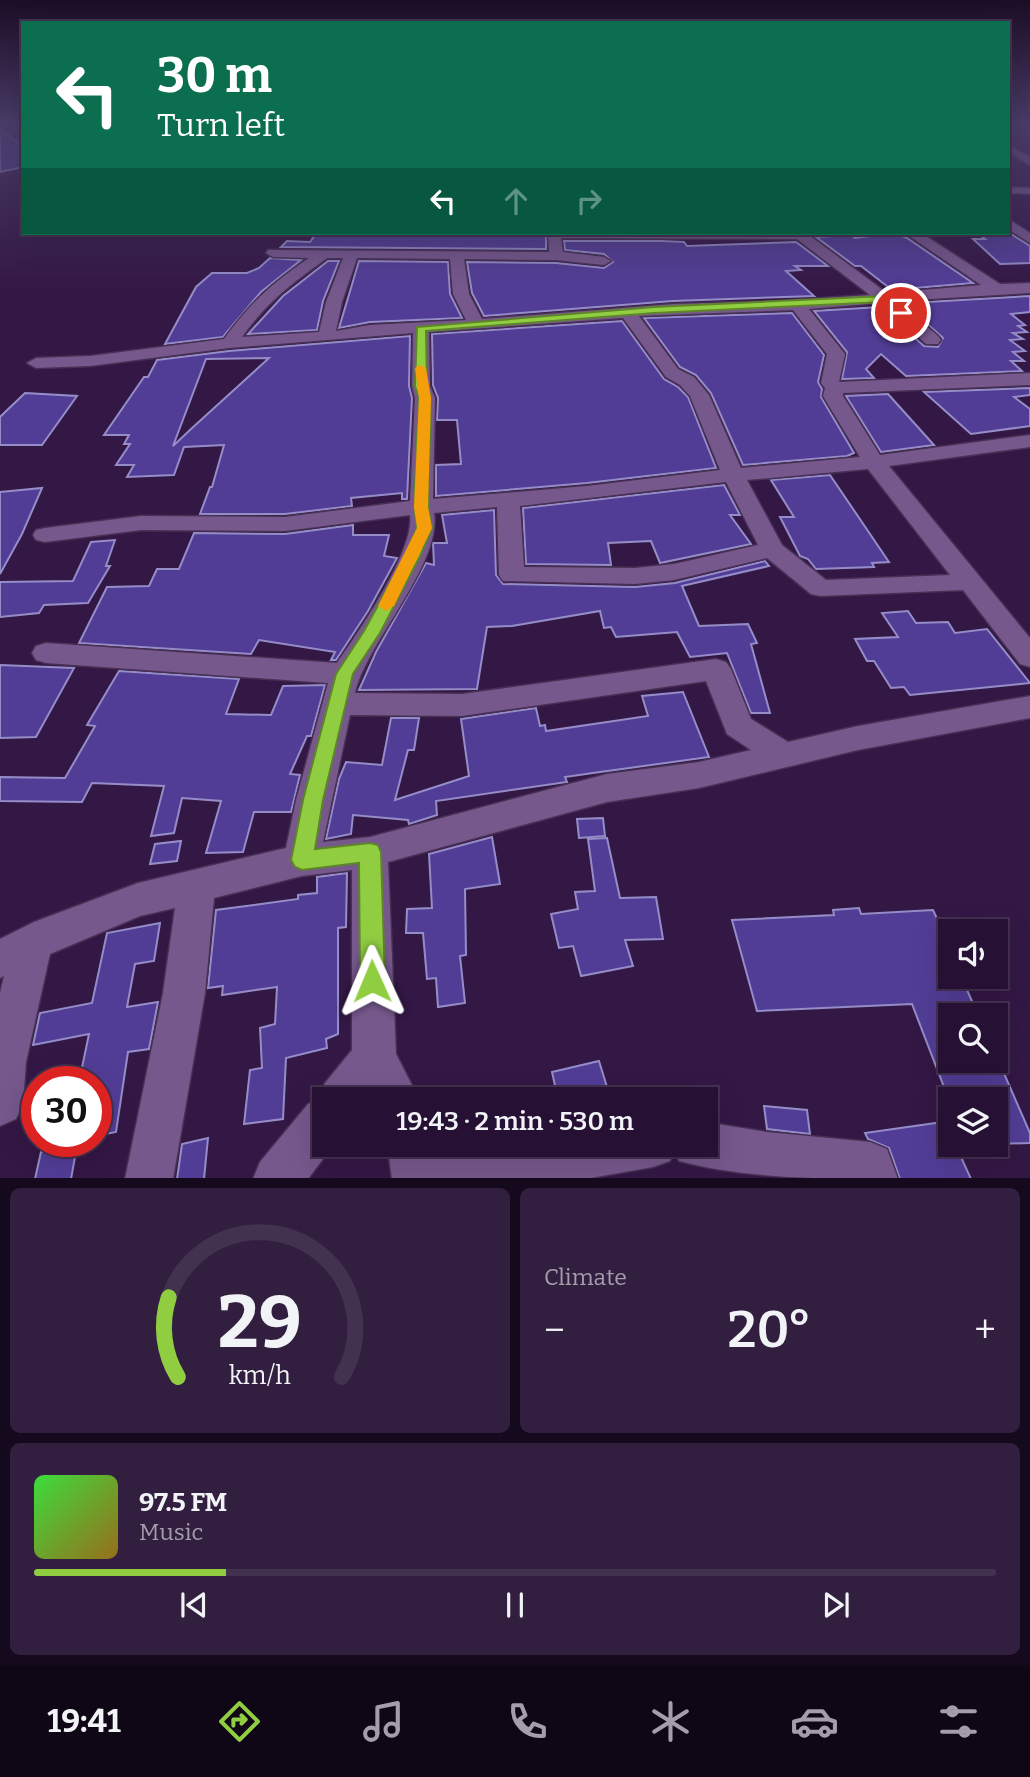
<!DOCTYPE html>
<meta charset="utf-8">
<style>
body{margin:0;font-family:Bitter,serif;background:#321f40;color:#f1f3f6;height:100vh;display:flex;flex-direction:column;font-size:26px;white-space:nowrap}
*{box-sizing:border-box;margin:0}
p{font-size:23px;color:#a49dac}
.icon{flex:none;width:38px;height:38px;fill:none;stroke:currentColor;stroke-width:2;stroke-linecap:round;stroke-linejoin:round}
.map{position:relative;height:1178px;overflow:hidden}
.drawer{display:flex;flex-direction:column;gap:10px;padding:10px;background:#15091d;flex:1}
.drawer>*{flex:none}
.hud{position:absolute;left:21px;top:21px;width:989px;height:214px;border-radius:0px;box-shadow:0 7px 28px #0002,0 0 0 2px #42314f;background:#0b6e4f;color:#fff;overflow:hidden}
.buttons{position:absolute;left:938px;top:919px;display:grid;gap:14px}
.buttons a{display:grid;place-items:center;width:70px;height:70px;border-radius:0px;background:#261134;box-shadow:0 7px 28px #0002,0 0 0 2px #42314f;font-size:35px}
.speed{position:absolute;left:21px;top:1066px;display:flex;gap:14px;font-size:35px;font-weight:700;text-align:center}
.speed>*{display:grid;place-content:center;width:91px;height:91px;border-radius:50%;background:#261134;box-shadow:0 7px 28px #0002,0 0 0 2px #42314f;line-height:1}
.speed .limit{border:10px solid #d22;background:#fff;color:#111}
.pin{position:absolute;display:grid;place-items:center;width:60px;height:60px;color:#fff;margin:-30px;border:4px solid #fff;border-radius:50%;box-shadow:0 2px 7px #0007}
.me{position:absolute;width:77px;margin:-38px;rotate:359deg;stroke-linejoin:round;filter:drop-shadow(0 0 5px #0008)}
.turn{display:flex;align-items:center;gap:24px;height:147px;padding:0 21px;font-size:32px}
.turn .icon{width:91px;height:91px;stroke-width:2.5}
.turn b{display:block;font-size:49px;line-height:60px}
.lanes{display:flex;align-items:center;height:66px;padding:0 21px;background:#0003;justify-content:center;gap:35px;direction:ltr}
.lanes .off{opacity:.35}
.big{font-size:52px;font-weight:600;line-height:1.1}
.drawer .card{flex:1;display:flex;flex-direction:column;justify-content:center;gap:10px;min-width:0;padding:0 24px;border-radius:10px;background:#321f40}
.drawer .dial{align-items:center;gap:0}
.dial svg{height:182px;overflow:visible;fill:none;stroke:#42314f;stroke-width:7;stroke-linecap:round;text-anchor:middle}
.dial text{fill:#f1f3f6;stroke:none}
.song{display:flex;align-items:center;gap:21px}
.cover{width:84px;height:84px;border-radius:10px;background:linear-gradient(135deg,hsl(120 70% 55%),hsl(40 70% 35%))}
.played{height:7px;border-radius:4px;background:linear-gradient(90deg,#90cd41 20%,#42314f 20%)}
.keys{display:flex;justify-content:space-around;direction:ltr}
.heat{display:flex;justify-content:space-between;align-items:center;font-size:38px;direction:ltr}
.drawer .tiles{flex:1;display:grid;gap:10px;grid-template-columns:1fr 1fr}
.card:last-child{grid-column:span 2}
.trip{position:absolute;left:312px;top:1087px;width:406px;height:70px;border-radius:0px;background:#261134;box-shadow:0 7px 28px #0002,0 0 0 2px #42314f;font-weight:600;line-height:70px;text-align:center}
.menu{display:flex;height:112px;justify-content:space-around;align-items:center;background:#0f0715;color:#a49dac}
.menu .icon{width:49px;height:49px}
.menu .active{color:#90cd41}
.menu b{font-size:32px;color:#f1f3f6}
.map>svg:first-child{display:block}
.building{fill:#523d96;stroke:#958dc8;stroke-width:2;fill-rule:evenodd}
.lines{fill:none;stroke-linecap:round;stroke-linejoin:round}
.minor-casing{stroke:#473054;stroke-width:3}
.minor{fill:#76588c;fill-rule:evenodd}
.route{fill:#90cd41;stroke:#5e852a;stroke-width:2}
.slow{fill:#f59e0b}
</style>
<div class="map">
<svg width="1030" height="1179" viewBox="0 0 1030 1179">
<rect width="100%" height="100%" fill="#331745"/>
<g class="building">
<path d="M0,129L23,146V167L0,172Z"/>
<path d="M382,233H546V249L281,247L287,241L310,242L315,235L380,236Z"/>
<path d="M895,233L907,238L973,283L892,290L861,266H855L816,237L851,235L855,238Z"/>
<path d="M979,234H1011L1030,246V263L1000,264L973,239H985Z"/>
<path d="M564,241H662L684,242L687,246L796,242L828,266H795L801,270L786,271L814,296L673,301L484,316L472,293L467,262L556,263L604,268L613,262L604,254L565,250Z"/>
<path d="M270,258L301,260L261,292L223,337L165,344L196,287L212,273H247L259,268Z"/>
<path d="M328,261H339L323,301L317,330L248,334L283,296Z"/>
<path d="M359,261L448,262L450,294L462,318L370,322L339,328Z"/>
<path d="M1030,296V312L1011,314L1025,325L1018,326L1027,332L1013,333L1023,339L1010,340L1025,351L1013,352L1024,361H1011L1022,371L906,376L881,354L866,369L874,378L842,379L847,352L814,311L880,307L924,346L938,347L943,338L907,306H913L909,303Z"/>
<path d="M792,313L824,355L818,382L822,389L821,397L854,453L847,456L743,465L711,393L696,375L680,367L644,318Z"/>
<path d="M622,321L664,379L678,387L688,397L716,468L587,483L436,496V465L461,464L457,420H437L438,398L433,385L432,334Z"/>
<path d="M410,336L409,386L412,398L407,499H402V493L351,498L352,506L285,514H200L210,487H212L224,445L184,447L174,475L127,477L134,465H116L130,444H124L129,435H104L144,377H148L157,360L229,351ZM269,358L191,429L173,446L206,359Z"/>
<path d="M1030,388V395L1014,397L1030,409V426L971,434L924,392Z"/>
<path d="M25,393L77,396L42,445H0V417Z"/>
<path d="M888,394L934,445L881,452L846,396Z"/>
<path d="M830,475L889,562L872,563L874,567L816,569L808,559L800,556L780,517H794L771,480Z"/>
<path d="M724,485L740,515H730L751,544L660,563L651,541L608,543L611,565L526,564L523,508Z"/>
<path d="M42,488L22,534L0,574V492Z"/>
<path d="M494,510L496,575L503,584L635,587L675,583L765,561L769,566L682,586L699,626L748,624L757,643L751,644L770,713H751L727,653L690,657L677,632L616,637L611,627L604,628L600,611L512,626L487,627L477,689L359,690L376,652L426,563L434,565L433,543H447L442,515Z"/>
<path d="M353,525V535H389L384,556L397,558L368,611L336,660H331L335,652L259,640L251,654L79,643L107,587L149,586L157,569H179L194,533L285,534Z"/>
<path d="M115,540L106,566H110L88,603L44,605L39,613L0,617V582L73,581L91,542Z"/>
<path d="M908,611L916,623L948,622L955,633L987,629L1030,683L910,695L904,687L891,688L874,661H867L855,639L898,637L882,613Z"/>
<path d="M0,665L74,668L36,737L0,738Z"/>
<path d="M119,671L239,679L226,714L271,715L283,686L325,685L311,736H307L290,774L300,775L291,812H254L243,852L206,853L221,801L182,798L174,833L151,836L164,786L92,783L82,802L0,801V777L65,778L95,726L87,725Z"/>
<path d="M683,692L709,757L593,773L565,777L567,782L436,801L437,815L409,824L408,820L353,815L351,834L326,839L339,779L346,762L382,765L391,718H419L414,750H408L395,800L469,776L461,719L536,708L540,726L545,725L546,731L648,716L642,696Z"/>
<path d="M603,818L605,836L579,838L577,819Z"/>
<path d="M492,837L500,884L465,889L466,955L460,956L465,1003L438,1007L436,978L427,979L423,933H406L407,909L432,908L429,854Z"/>
<path d="M607,838L620,898L656,897L663,939L625,940L633,966L581,976L573,946L559,948L551,914L578,909L575,892L595,891L588,839Z"/>
<path d="M181,841L177,861L150,864L155,844Z"/>
<path d="M347,873L346,927L338,928V1034L326,1039L327,1048L286,1058L283,1119L244,1124L250,1070L262,1068L260,1028L275,1024L277,987L222,995L223,986L208,988L216,910L298,899V895L317,893V877Z"/>
<path d="M859,908L861,914L933,910L950,946V976H961L978,1015H950V1060H996V1055L1030,1133V1143L996,1144V1099L949,1100L912,1004L757,1011L732,920L834,915L833,910Z"/>
<path d="M160,923L154,961L135,964L127,1007L158,1002L149,1049L128,1052L116,1132L96,1136V1082H79L89,1034L33,1045L40,1013L92,1003L107,933Z"/>
<path d="M599,1061L607,1087L586,1092L588,1099H558L552,1072Z"/>
<path d="M764,1106L807,1110L810,1134L767,1129Z"/>
<path d="M950,1121V1144H955L971,1179H900L889,1148L868,1139L865,1133Z"/>
<path d="M208,1138L204,1179H177L182,1144Z"/>
<path d="M77,1146L71,1179H35L41,1152Z"/>
</g>
<g class="lines">
<g class="minor-casing">
<g id="minor">
<path d="M15,126H23V132Z"/>
<path d="M1008,145L1030,157V165L1008,152Z"/>
<path d="M1008,187L1030,188V194L1008,193Z"/>
<path d="M1008,219L1030,233V243L1008,229Z"/>
<path d="M548,233H806L887,293L981,285L905,233H921L1000,284L1030,283V293L897,301L938,336L941,340L938,344H926L880,303L809,309L845,354L839,382L1030,373V385L843,393V396L880,455L1030,435V447L889,466L1030,638V667L1020,664L963,590L820,596L811,594L767,558L674,580L635,584L503,581L499,575L497,507L434,513C442,564 367,642 355,693L462,694L716,659L726,662L731,669L751,719L788,742L858,726L1030,696V718L858,750L699,788L607,802L388,862L396,1054L419,1099H324V1144H334L308,1179H253L260,1162L308,1104L319,1099L325,1083L352,1050V870L302,876L214,898L205,993L173,1179H125L163,993L175,908L140,916L50,954L26,1062L23,1103L16,1119L0,1126V993L4,976L0,978V939L34,922L138,883L286,848L296,800L328,683L46,663L36,660L32,653L36,646L46,643L337,663C358,633 415,550 410,515L285,531L141,530L45,542L36,540L33,535L36,530L45,528L141,516L285,517L410,501L415,398L412,386L413,333L229,348L90,366L36,368L27,363L36,358L90,356L224,339C252,301 271,284 309,258L273,257L266,253L268,250L549,252ZM561,238L797,239L870,295L780,301L673,304L482,319L469,294L464,259L556,260L604,265L611,261L604,257L563,252ZM327,258H343L326,302L319,332L242,337C268,301 291,284 327,258ZM357,258L450,259L453,294L466,320L370,325L336,331L342,302ZM793,310L827,354L821,383L825,388L823,396L860,457L741,468L709,395L694,377L678,369L639,316ZM623,318L666,377L680,385L690,396L720,470L587,486L433,499L435,398L430,386L429,332ZM868,469L950,575L826,580L782,545L747,480ZM726,482L758,545L674,564L635,568L524,567L520,506ZM706,681L727,734L751,750L699,762L607,774L370,837L323,842L350,715L462,716Z"/>
<path d="M705,1122L767,1132L870,1142L887,1149L898,1179C827,1179 746,1179 679,1161L674,1149L670,1161L653,1167L585,1179H392L387,1144H705Z"/>
</g>
</g>
<use href="#minor" class="minor"/>
</g>
<linearGradient id="sky" x2="0" y2="1"><stop stop-color="#1c0d26"/><stop offset="0.43" stop-color="#4a3c68"/><stop offset="1" stop-color="#4a3c68" stop-opacity="0"/></linearGradient>
<rect width="1030" height="291" fill="url(#sky)"/>
<path class="route" d="M885,296L904,311V315H897L883,302L654,313L426,331L427,386L431,398L428,507L432,528L420,556L380,633L353,674L323,800L315,849L370,843L378,845L381,852L385,981L381,989L372,993L364,989L360,981L359,863L302,870L295,867L291,860L303,800L336,674L364,631L405,556L417,528L414,507L419,398L415,386L417,327L654,307Z"/>
<path class="slow" d="M420,365L426,368L431,398L428,507L432,528L394,606L386,611L378,606L417,528L414,507L419,398L415,368Z"/>
</svg>
<div class="buttons">
<a><svg class="icon" aria-label="sound" viewBox="0 0 24 24"><path d="M4 9h4l5-4v14l-5-4H4zM17 9q2 3 0 6"/></svg></a>
<a><svg class="icon" aria-label="search" viewBox="0 0 24 24"><circle cx="10" cy="10" r="6"/><path d="M15 15l6 6"/></svg></a>
<a><svg class="icon" aria-label="layers" viewBox="0 0 24 24"><path d="M12 4l9 5-9 5-9-5zM3 14l9 5 9-5"/></svg></a>
</div>
<div class="speed"><div class="limit">30</div></div>
<div class="pin" style="left:901px;top:313px;background:#d93025"><svg class="icon" aria-label="arrive" viewBox="0 0 24 24"><path d="M6 21V4h12l-3 4 3 4H6"/></svg></div>
<svg class="me" style="left:372px;top:981px" viewBox="-20 -20 40 40"><path d="M0-17L14 15 0 8-14 15z" fill="#90cd41" stroke="#fff" stroke-width="4"/></svg>
<div class="trip">19:43 · 2 min · 530 m</div>
<div class="hud">
<div class="turn"><svg class="icon" aria-label="left" viewBox="0 0 24 24"><path d="M17 20v-9H6M10 6l-5 5 5 5"/></svg><div><b>30 m</b>Turn left</div></div>
<div class="lanes"><svg class="icon" aria-label="left" viewBox="0 0 24 24"><path d="M17 20v-9H6M10 6l-5 5 5 5"/></svg><svg class="icon off" aria-label="ahead" viewBox="0 0 24 24"><path d="M12 20V5M6 11l6-6 6 6"/></svg><svg class="icon off" aria-label="right" viewBox="0 0 24 24"><path d="M7 20v-9h11M14 6l5 5-5 5"/></svg></div>
</div>
</div>
<section class="drawer">
<div class="tiles">
<div class="card dial"><svg viewBox="0 0 100 80">
<path d="M14 69A42 42 0 1 1 86 69"/>
<path d="M14 69A42 42 0 0 1 10 34" stroke="#90cd41"/>
<text x="50" y="56" font-size="32" font-weight="700">29</text>
<text x="50" y="72" font-size="11">km/h</text>
</svg></div>
<div class="card"><p>Climate</p>
<div class="heat"><a>−</a><b class="big">20°</b><a>+</a></div>
</div>
<div class="card">
<div class="song"><i class="cover"></i><div><b>97.5 FM</b><p>Music</p></div></div>
<div class="played"></div>
<div class="keys"><svg class="icon" aria-label="previous" viewBox="0 0 24 24"><path d="M18 5L8 12l10 7zM5 5v14"/></svg><svg class="icon" aria-label="pause" viewBox="0 0 24 24"><path d="M8 5v14M16 5v14"/></svg><svg class="icon" aria-label="next" viewBox="0 0 24 24"><path d="M6 5l10 7-10 7zM19 5v14"/></svg></div>
</div>
</div>
</section>
<nav class="menu">
<b>19:41</b>
<svg class="icon active" aria-label="directions" viewBox="0 0 24 24"><path d="M12 3l9 9-9 9-9-9zM9 14v-3h6M13 9l2 2-2 2"/></svg>
<svg class="icon" aria-label="music" viewBox="0 0 24 24"><path d="M9 18V5l10-2v13"/><circle cx="6" cy="18" r="3"/><circle cx="16" cy="16" r="3"/></svg>
<svg class="icon" aria-label="phone" viewBox="0 0 24 24"><path d="M5 4h4l2 5-3 2q2 4 5 5l2-3 5 2v4C11 20 4 13 5 4z"/></svg>
<svg class="icon" aria-label="climate" viewBox="0 0 24 24"><path d="M12 3v18M4 7l16 10M4 17L20 7"/></svg>
<svg class="icon" aria-label="car" viewBox="0 0 24 24"><path d="M5 17H2v-5l4-1 3-4h7l3 4 3 1v5h-3M9 17h6M6 11h13"/><circle cx="7" cy="17" r="2"/><circle cx="17" cy="17" r="2"/></svg>
<svg class="icon" aria-label="filters" viewBox="0 0 24 24"><path d="M4 7h16M4 17h16"/><circle cx="9" cy="7" r="2"/><circle cx="15" cy="17" r="2"/></svg>
</nav>
